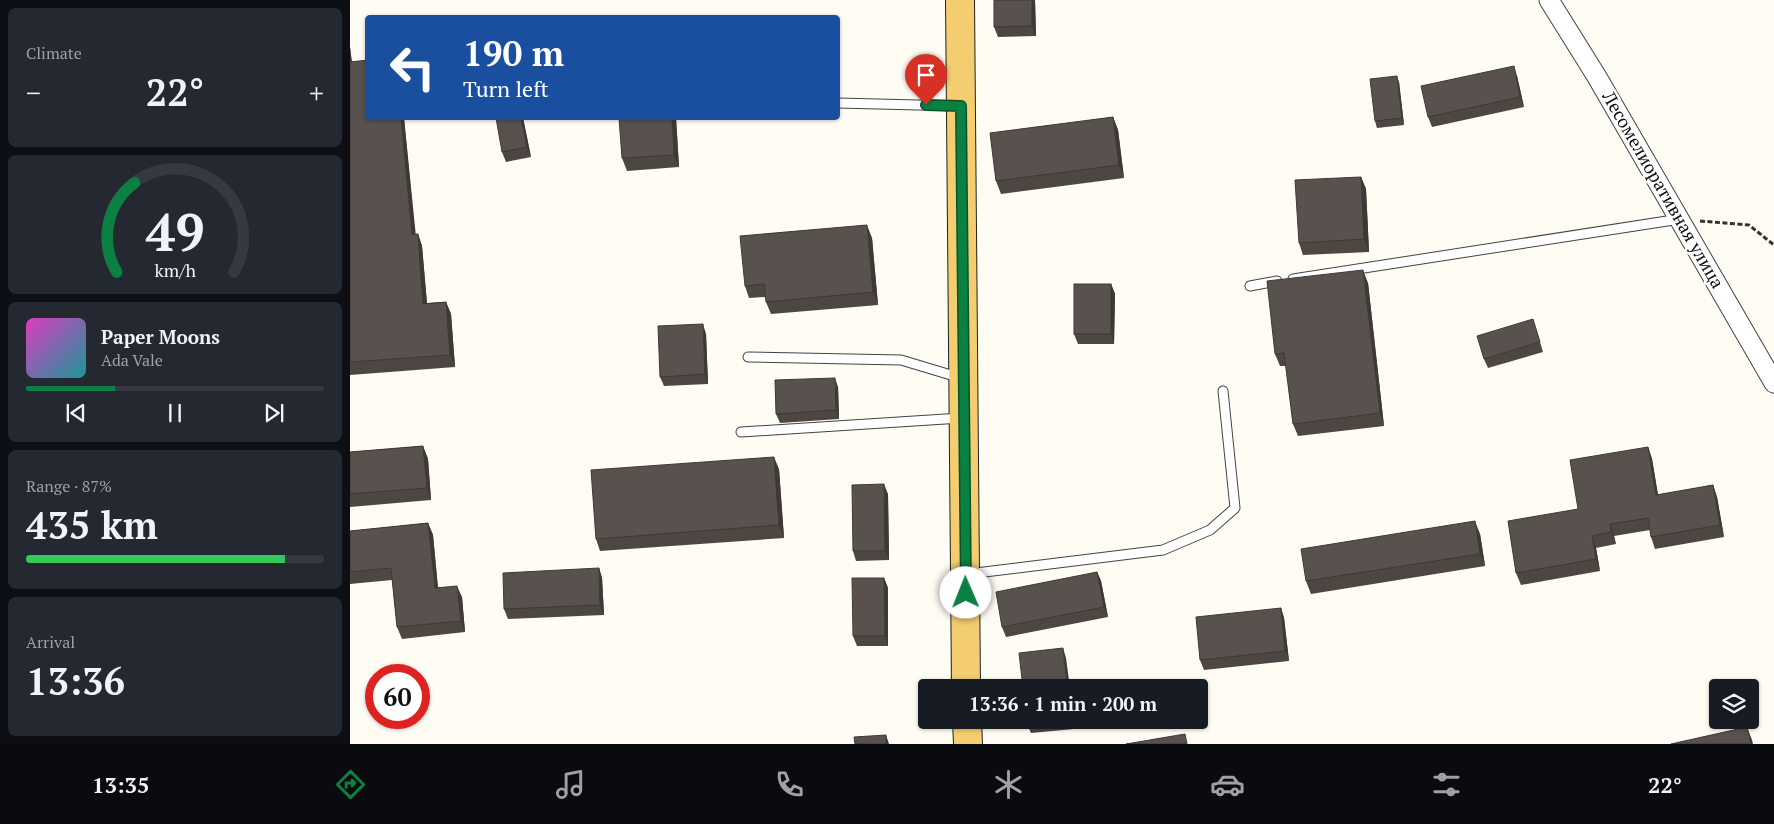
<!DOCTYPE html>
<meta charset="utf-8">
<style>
body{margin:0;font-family:"PT Serif",serif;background:#242831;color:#f1f3f6;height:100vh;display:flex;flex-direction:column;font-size:19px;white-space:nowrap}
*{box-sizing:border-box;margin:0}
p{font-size:16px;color:#9ea1a6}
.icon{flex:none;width:28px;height:28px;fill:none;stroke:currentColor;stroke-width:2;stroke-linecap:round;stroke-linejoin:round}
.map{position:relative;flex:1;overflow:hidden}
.side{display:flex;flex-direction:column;gap:8px;padding:8px;background:#0d0f14;width:350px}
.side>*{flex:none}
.banner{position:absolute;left:15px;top:15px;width:475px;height:105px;border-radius:5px;box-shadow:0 1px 4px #0004;background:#1a4fa0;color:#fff;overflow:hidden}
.controls{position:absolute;left:1359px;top:679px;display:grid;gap:10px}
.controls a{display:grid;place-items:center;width:50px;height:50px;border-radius:5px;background:#171b24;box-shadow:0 1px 4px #0004;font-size:25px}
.speed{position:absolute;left:15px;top:664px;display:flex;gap:10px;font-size:25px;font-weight:700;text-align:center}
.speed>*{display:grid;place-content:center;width:65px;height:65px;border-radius:50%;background:#171b24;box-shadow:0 1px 4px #0004;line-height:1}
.speed .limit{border:8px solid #d22;background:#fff;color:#111}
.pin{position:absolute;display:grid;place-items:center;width:42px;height:42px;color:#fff;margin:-51px -21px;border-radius:50% 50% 50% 0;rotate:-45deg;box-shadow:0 0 5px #0007}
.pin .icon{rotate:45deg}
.me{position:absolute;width:55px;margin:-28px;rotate:359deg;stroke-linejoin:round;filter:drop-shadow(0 0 4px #0008)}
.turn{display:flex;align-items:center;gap:18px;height:105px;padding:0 15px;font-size:22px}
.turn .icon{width:65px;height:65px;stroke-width:2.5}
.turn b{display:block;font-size:35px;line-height:42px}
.big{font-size:38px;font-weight:700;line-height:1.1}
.side .widget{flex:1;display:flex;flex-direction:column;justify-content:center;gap:8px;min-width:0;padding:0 18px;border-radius:8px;background:#242831}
.side .dial{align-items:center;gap:0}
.dial svg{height:130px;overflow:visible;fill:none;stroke:#363941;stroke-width:7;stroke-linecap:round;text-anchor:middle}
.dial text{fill:#f1f3f6;stroke:none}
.song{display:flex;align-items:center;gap:15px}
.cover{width:60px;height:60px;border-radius:8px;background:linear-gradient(135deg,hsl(310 70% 55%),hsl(180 70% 35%))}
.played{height:5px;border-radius:2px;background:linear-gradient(90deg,#0b8043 30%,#363941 30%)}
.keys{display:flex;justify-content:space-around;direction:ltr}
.heat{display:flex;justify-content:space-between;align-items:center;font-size:28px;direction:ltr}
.charge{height:8px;border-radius:4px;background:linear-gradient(90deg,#34c759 87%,#363941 0)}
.trip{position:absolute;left:568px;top:679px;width:290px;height:50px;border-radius:5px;background:#171b24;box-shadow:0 1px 4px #0004;font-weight:700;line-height:50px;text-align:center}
.tabs{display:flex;height:80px;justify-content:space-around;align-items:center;background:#090b0e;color:#9ea1a6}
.tabs .icon{width:35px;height:35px}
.tabs .active{color:#0b8043}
.tabs b{font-size:22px;color:#f1f3f6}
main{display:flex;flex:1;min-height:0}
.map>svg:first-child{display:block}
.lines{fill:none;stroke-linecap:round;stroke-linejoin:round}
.service-casing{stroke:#434343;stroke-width:11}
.minor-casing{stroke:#434343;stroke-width:21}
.primary-casing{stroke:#212121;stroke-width:30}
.path{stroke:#323232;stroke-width:3;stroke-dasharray:5 2.5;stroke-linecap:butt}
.service{stroke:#fff;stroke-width:9}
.minor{stroke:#fff;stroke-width:19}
.primary{stroke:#f3cd70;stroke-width:28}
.wall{fill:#4d4642}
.shaded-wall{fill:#3e3936}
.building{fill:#59514d;stroke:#3e3936}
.route-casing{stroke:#07532c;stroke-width:12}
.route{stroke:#0b8043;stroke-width:9}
.labels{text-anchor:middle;stroke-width:5;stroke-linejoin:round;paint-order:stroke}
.street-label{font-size:18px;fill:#101010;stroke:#fff}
</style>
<main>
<section class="side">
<div class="widget"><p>Climate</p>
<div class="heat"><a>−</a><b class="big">22°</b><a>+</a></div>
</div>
<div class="widget dial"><svg viewBox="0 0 100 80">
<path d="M14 69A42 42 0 1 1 86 69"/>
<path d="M14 69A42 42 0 0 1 25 14" stroke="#0b8043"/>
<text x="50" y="56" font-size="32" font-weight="700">49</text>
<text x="50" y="72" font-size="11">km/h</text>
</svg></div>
<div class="widget">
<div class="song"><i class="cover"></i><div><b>Paper Moons</b><p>Ada Vale</p></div></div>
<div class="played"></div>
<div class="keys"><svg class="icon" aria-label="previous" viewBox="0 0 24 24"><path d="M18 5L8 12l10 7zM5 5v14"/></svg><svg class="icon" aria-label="pause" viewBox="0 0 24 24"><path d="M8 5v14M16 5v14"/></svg><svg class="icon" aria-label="next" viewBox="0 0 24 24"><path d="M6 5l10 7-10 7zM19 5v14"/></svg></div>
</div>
<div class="widget"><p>Range · 87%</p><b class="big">435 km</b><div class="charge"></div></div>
<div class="widget"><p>Arrival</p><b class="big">13:36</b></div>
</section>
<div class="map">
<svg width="1424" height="744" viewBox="0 0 1424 744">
<rect width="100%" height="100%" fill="#fffcf4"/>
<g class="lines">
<g class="service-casing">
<g id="service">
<path d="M488,103L608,106"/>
<path d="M943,279L1330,219"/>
<path d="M900,286L927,281"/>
<path d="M398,357L551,360L611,378"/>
<path d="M391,432L611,418"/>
<path d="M618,574L813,550L860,530L885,508L873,391"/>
</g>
</g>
<g class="minor-casing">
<path id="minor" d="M1199,0L1247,77L1424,383"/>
</g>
<g class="primary-casing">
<g id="primary">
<path d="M610,0L616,688"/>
<path d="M617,720L618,744"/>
</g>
</g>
<path class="path" d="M1350,221L1399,225L1424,245"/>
<use href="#service" class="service"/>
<use href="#minor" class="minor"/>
<use href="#primary" class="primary"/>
</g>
<g class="wall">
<path d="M644,0H685L686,36L648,37L644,27Z"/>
<path d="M0,47L2,62L54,118L65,234H68L72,246L77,303L96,302L101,314L105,367L0,375Z"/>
<path d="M1167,76L1174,107L1082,127L1078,117Z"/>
<path d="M1049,82L1054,125L1027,128L1025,121Z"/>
<path d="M763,117L768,130L774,178L651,194L646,181Z"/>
<path d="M173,118L181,157L156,162L152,152Z"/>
<path d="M326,118L329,167L277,171L272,158Z"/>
<path d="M1011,177L1016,189L1019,252L953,255L949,243Z"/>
<path d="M522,238L528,305L421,314L416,302V297L399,298L395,286Z"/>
<path d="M1018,283L1034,426L948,436L943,424L936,366H930L925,354Z"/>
<path d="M761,284L765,294L764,344H728L724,334Z"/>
<path d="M1186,329L1193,352L1138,368L1134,359Z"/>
<path d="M356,334L358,384L314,386L310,377Z"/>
<path d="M488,387L489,419L430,423L426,414Z"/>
<path d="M73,446L78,459L81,500L0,507V452Z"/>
<path d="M1298,447L1302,459L1308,495L1363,485L1367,497L1374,537L1305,549L1301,537L1300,530L1264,536L1266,544L1246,548L1250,571L1171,585L1166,573L1228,509Z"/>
<path d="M429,469L434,538L250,551L246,539Z"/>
<path d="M538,494L539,560L506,561L503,551Z"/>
<path d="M78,523L83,535L88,588L112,597L115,632L52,639L47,627L42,580L0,584V531Z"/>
<path d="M1130,534L1135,566L961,594L956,581Z"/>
<path d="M249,568L252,578L254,615L158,619L154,609Z"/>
<path d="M747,572L751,581L758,617L656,637L652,627Z"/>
<path d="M534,578L538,588V646H507L503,636Z"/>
<path d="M931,608L934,618L939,661L854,670L850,660Z"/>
<path d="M677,720H724V729L681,733L677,724Z"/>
</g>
<g class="shaded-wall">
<path d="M682,0H685L686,36L682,26Z"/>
<path d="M0,47L3,74L0,65Z"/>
<path d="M1164,66L1167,76L1174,107L1170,97Z"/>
<path d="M1047,76L1049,82L1054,125L1052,118Z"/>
<path d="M763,117L768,130L774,178L769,165Z"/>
<path d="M51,118H54L67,247L62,234Z"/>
<path d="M171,118H173L181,157L177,147Z"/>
<path d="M322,118H326L329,167L324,155Z"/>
<path d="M1011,177L1016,189L1019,252L1014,239Z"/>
<path d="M517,225L522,238L528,305L523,292Z"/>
<path d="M68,234L72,246L78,316L73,304Z"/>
<path d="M1013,270L1018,283L1034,426L1030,413Z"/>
<path d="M761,284L765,294L764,344L761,334Z"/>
<path d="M96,302L101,314L105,367L100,355Z"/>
<path d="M353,324L356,334L358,384L355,374Z"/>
<path d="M485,378L488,387L489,419L486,410Z"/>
<path d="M73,446L78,459L81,500L77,488Z"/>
<path d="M1298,447L1302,459L1310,507L1306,495Z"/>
<path d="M424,457L429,469L434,538L429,525Z"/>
<path d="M534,484L538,494L539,560L535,551Z"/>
<path d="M1363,485L1367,497L1374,537L1370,525Z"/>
<path d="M1125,521L1130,534L1135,566L1130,554Z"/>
<path d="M78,523L83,535L89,600L85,588Z"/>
<path d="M1260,524L1264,536L1266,544L1261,532Z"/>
<path d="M1242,536L1246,548L1250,571L1246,559Z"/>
<path d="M249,568L252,578L254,615L250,605Z"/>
<path d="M747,572L751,581L758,617L754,607Z"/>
<path d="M534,578L538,588V646L535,636Z"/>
<path d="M107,586L112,597L115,632L111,621Z"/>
<path d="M931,608L934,618L939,661L935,651Z"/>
<path d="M713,648L716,658L720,688H717Z"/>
<path d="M721,720H724V729Z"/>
<path d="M1397,727L1402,740L1403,744H1401Z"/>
<path d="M536,735L539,744H536Z"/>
</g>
<g class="building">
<path d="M644,0H682V26L644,27Z"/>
<path d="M315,16V18H292Z"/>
<path d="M18,60V118H51L62,234H68L73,304L96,302L100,355L0,362V62Z"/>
<path d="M1164,66L1170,97L1078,117L1071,86Z"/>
<path d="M1047,76L1052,118L1025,121L1020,79Z"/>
<path d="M763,117L769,165L646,181L640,133Z"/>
<path d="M146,118H171L177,147L152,152Z"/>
<path d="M269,118H322L324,155L272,158Z"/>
<path d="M1011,177L1014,239L949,243L945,180Z"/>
<path d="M517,225L523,292L416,302L414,284L395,286L390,236Z"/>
<path d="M1013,270L1030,413L943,424L934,353L925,354L917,281Z"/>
<rect x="724" y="284" width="37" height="50"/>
<path d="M1183,319L1190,342L1134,359L1127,336Z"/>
<path d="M353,324L355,374L310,377L308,326Z"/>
<path d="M485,378L486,410L426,414L425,380Z"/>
<path d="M73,446L77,488L0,494V452Z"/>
<path d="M1298,447L1306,495L1363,485L1370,525L1301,537L1298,518L1260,524L1261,532L1242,536L1246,559L1166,573L1158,521L1228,509L1220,460Z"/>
<path d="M424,457L429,525L246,539L241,470Z"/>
<path d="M534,484L535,551H503L502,485Z"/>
<path d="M1125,521L1130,554L956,581L951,549Z"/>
<path d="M78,523L85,588L107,586L111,621L47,627L41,568L0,572V531Z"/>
<path d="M249,568L250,605L154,609L153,573Z"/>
<path d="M747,572L754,607L652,627L646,592Z"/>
<path d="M502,578H534L535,636H503Z"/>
<path d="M931,608L935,651L850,660L846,617Z"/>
<path d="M713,648L717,688H673L669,653Z"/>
<path d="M677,720H710L677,724Z"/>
<path d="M1397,727L1401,744H1321Z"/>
<path d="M835,734L837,744H776Z"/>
<path d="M536,735V744H505L504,737Z"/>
</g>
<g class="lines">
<g class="route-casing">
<path id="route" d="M576,105L611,106L616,593"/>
</g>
<use href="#route" class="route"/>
</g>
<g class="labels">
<g class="street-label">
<text transform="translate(1313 190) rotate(60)" y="6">Лесомелиоративная улица</text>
</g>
</g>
</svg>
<div class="controls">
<a><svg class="icon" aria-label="layers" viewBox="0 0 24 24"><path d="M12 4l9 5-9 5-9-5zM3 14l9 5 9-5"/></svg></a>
</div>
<div class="speed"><div class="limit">60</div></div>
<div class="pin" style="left:576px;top:105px;background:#d93025"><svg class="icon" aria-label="arrive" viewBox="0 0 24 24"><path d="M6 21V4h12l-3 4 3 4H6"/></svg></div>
<svg class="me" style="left:616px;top:593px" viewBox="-20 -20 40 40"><circle r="19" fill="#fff"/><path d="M0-13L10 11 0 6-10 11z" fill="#0b8043"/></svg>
<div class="trip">13:36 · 1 min · 200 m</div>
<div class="banner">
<div class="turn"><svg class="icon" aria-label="left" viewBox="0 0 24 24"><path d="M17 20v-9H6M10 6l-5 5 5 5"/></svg><div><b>190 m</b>Turn left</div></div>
</div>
</div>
</main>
<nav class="tabs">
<b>13:35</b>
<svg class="icon active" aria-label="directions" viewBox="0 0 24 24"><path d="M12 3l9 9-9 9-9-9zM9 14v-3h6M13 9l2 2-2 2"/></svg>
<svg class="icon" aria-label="music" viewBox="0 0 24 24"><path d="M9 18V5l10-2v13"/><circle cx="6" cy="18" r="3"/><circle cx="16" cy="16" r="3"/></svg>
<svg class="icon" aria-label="phone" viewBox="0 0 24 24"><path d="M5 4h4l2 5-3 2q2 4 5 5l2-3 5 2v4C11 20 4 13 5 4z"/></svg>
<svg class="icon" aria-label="climate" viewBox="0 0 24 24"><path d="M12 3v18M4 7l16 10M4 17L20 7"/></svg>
<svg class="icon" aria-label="car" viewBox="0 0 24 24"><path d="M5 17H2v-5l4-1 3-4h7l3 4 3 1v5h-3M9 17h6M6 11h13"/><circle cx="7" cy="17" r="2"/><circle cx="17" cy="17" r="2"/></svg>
<svg class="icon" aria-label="filters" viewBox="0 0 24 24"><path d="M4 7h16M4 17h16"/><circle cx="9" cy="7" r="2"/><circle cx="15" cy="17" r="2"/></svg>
<b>22°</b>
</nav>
